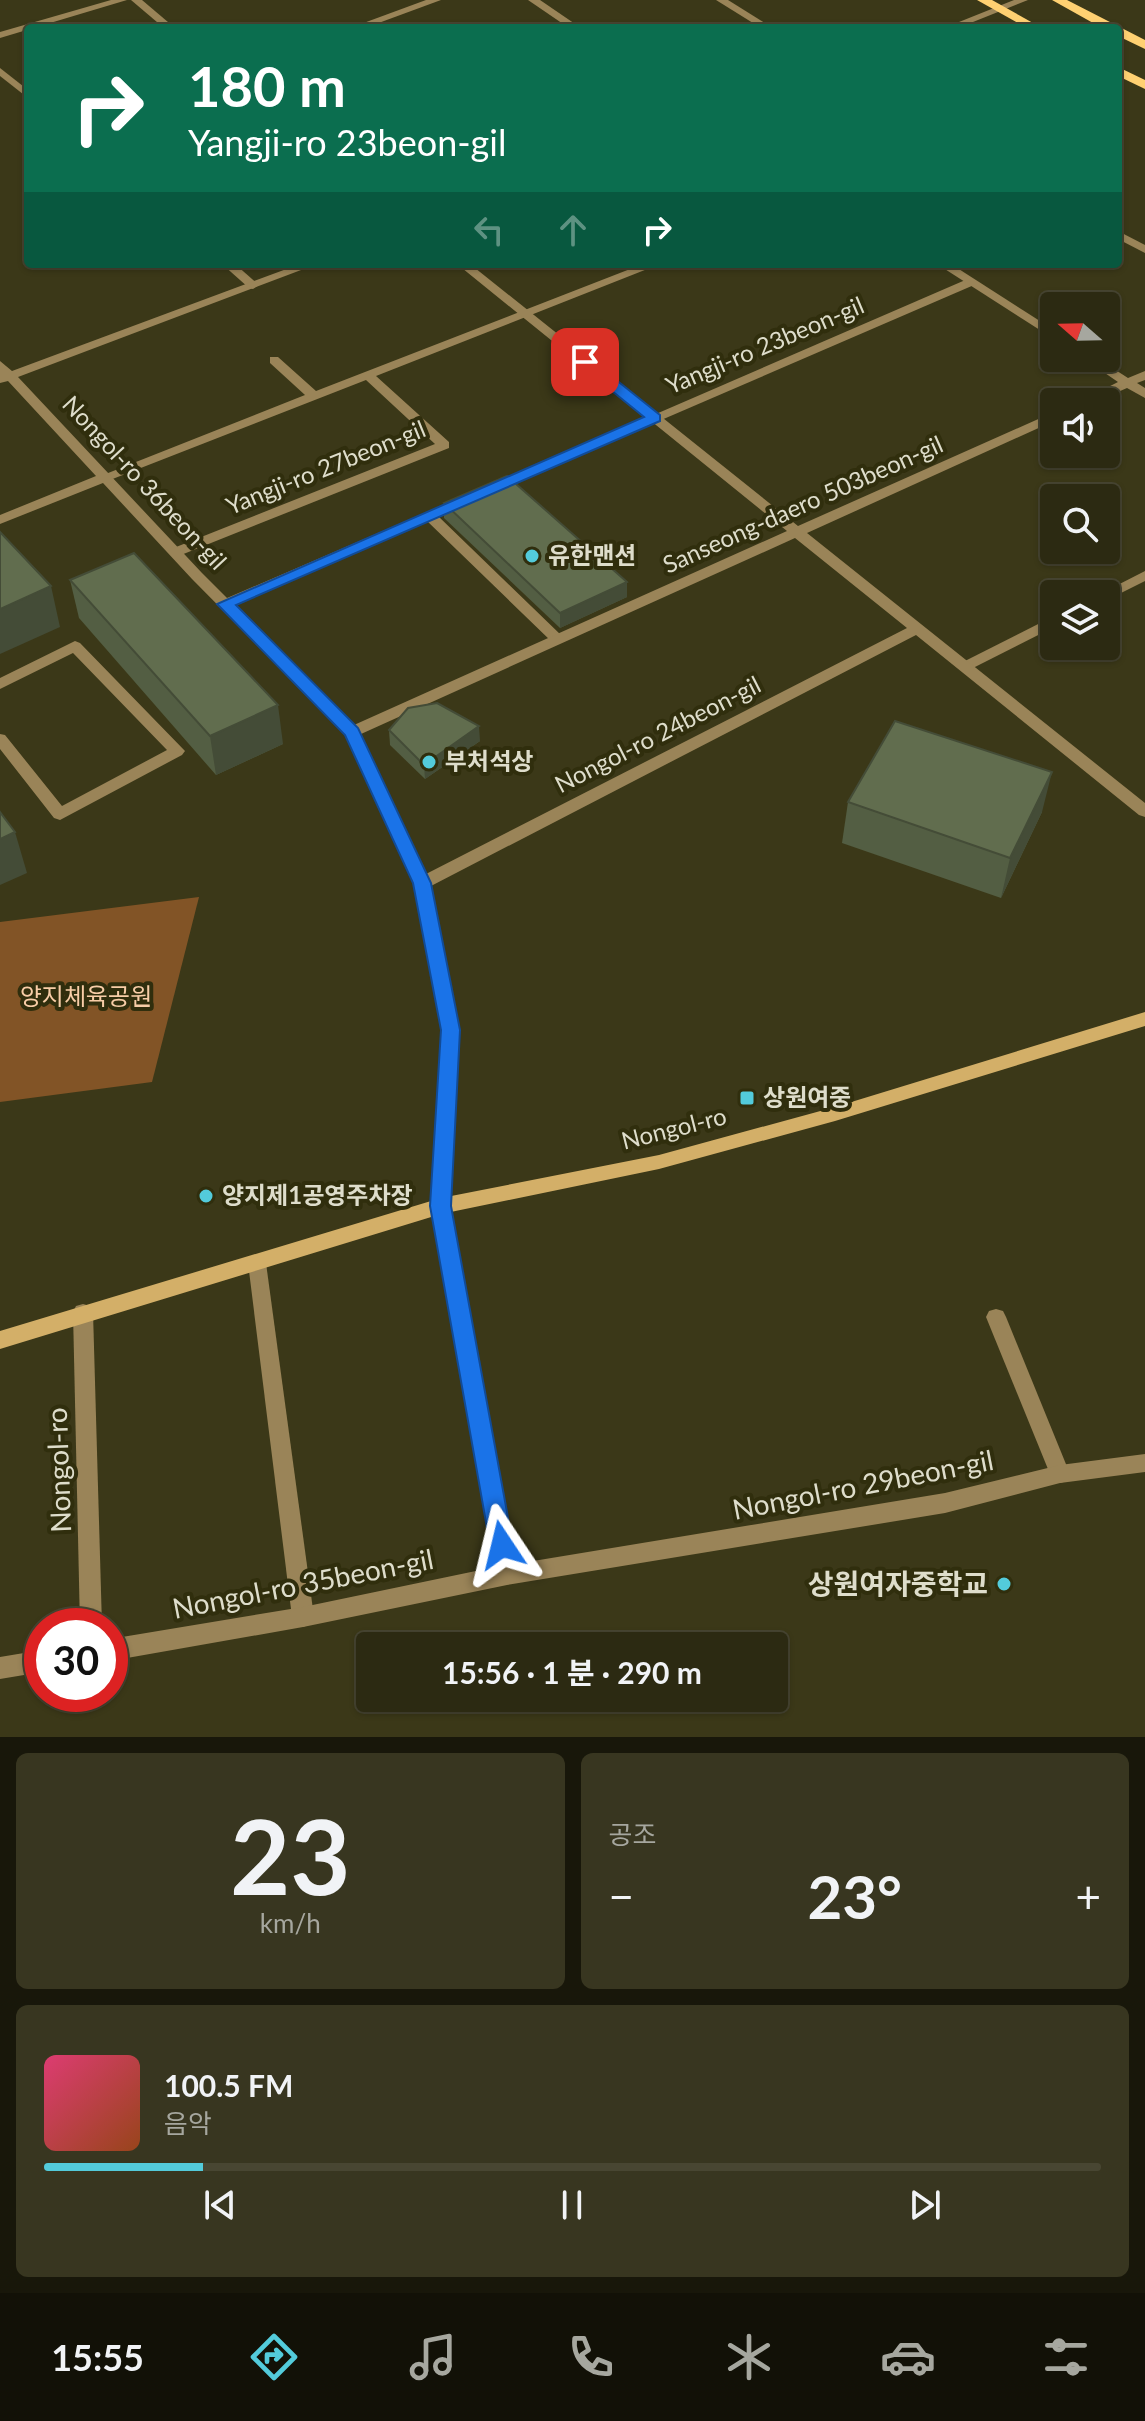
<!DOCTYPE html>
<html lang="ko">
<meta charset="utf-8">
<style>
body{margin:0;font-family:Lato,"Noto Sans KR",sans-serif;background:#383620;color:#f1f3f6;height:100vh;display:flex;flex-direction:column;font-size:30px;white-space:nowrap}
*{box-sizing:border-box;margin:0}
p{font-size:26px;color:#a6a79f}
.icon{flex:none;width:44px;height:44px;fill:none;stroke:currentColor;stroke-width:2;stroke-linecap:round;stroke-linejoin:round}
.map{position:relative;height:1737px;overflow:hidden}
.drawer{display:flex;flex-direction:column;gap:16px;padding:16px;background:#18170a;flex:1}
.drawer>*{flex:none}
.banner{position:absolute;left:24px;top:24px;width:1098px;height:244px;border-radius:8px;box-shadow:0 2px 6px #0004,0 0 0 2px #484632;background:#0b6e4f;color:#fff;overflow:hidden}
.needle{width:52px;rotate:290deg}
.tools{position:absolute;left:1040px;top:292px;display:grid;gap:16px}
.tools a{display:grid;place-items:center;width:80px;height:80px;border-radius:8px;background:#2c2a12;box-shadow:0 2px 6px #0004,0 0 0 2px #484632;font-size:40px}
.speed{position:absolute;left:24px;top:1608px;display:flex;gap:16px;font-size:40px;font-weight:700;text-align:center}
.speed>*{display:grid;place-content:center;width:104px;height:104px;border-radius:50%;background:#2c2a12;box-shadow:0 2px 6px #0004,0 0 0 2px #484632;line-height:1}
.speed .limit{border:12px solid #d22;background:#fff;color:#111}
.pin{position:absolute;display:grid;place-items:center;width:68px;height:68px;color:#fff;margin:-34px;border-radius:16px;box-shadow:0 4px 12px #0006}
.me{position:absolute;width:88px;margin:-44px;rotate:350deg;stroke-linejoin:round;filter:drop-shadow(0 0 6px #0008)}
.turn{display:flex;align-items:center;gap:28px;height:168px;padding:0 32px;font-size:36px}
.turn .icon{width:104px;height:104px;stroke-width:2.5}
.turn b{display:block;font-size:56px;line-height:68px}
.lanes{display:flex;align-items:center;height:76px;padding:0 32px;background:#0003;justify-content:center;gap:40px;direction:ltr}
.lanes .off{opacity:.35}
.big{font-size:60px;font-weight:700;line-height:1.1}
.drawer .tile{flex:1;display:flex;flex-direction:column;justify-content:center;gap:12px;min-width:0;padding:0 28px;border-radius:12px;background:#383620}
.drawer .dial{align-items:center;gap:0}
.dial b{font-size:104px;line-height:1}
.song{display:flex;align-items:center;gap:24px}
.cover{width:96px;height:96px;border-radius:12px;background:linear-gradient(135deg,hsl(340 70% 55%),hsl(20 70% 35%))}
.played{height:8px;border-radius:4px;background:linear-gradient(90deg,#53cbdb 15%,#484632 15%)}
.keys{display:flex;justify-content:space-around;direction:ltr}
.heat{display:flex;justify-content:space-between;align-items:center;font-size:44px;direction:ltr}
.drawer .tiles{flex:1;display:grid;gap:16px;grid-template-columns:1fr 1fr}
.tile:last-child{grid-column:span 2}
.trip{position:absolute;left:356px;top:1632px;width:432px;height:80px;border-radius:8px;background:#2c2a12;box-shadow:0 2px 6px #0004,0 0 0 2px #484632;font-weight:700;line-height:80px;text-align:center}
.tab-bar{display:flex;height:128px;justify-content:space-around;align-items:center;background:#121107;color:#a6a79f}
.tab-bar .icon{width:56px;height:56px}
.tab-bar .on{color:#53cbdb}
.tab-bar b{font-size:36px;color:#f1f3f6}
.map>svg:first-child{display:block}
.forest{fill:#825426}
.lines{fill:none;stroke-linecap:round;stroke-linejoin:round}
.lane{fill:#9a8458;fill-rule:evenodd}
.street{fill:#9a8458;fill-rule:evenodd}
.secondary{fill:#d3af68;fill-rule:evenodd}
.primary{fill:#ffd172;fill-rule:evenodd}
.wall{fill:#535e43}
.shaded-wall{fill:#444c37}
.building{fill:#616d4e;stroke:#444c37;stroke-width:2}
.route{fill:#1a73e8;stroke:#114b97;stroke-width:2}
.poi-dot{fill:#53cbdb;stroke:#302e0d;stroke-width:3}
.labels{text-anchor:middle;stroke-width:8;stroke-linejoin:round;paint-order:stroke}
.street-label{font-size:24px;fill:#deddcb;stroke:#302e0d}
.poi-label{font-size:24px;font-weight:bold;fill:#deddcb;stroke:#302e0d;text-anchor:start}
.park-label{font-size:24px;fill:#f8cda7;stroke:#302e0d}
.near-street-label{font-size:28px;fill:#deddcb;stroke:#302e0d}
.near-poi-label{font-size:28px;font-weight:bold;fill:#deddcb;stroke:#302e0d;text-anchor:end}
</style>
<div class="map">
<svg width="1145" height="1737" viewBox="0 0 1145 1737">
<rect width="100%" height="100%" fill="#3b3818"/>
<path class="forest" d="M199,897L152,1082L0,1102V922Z"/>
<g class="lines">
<g class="lane">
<path d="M426,0H441L365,28H350Z"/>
<path d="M0,68L28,90V98L0,76Z"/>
<path d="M222,264H235L259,285L253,289L249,288Z"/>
<path d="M643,264H660L376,376L449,442V448L181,555H171L169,552L171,549L435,444L366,380L110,480H100L98,477L305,395L270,363V357H278L316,391Z"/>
<path d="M800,264H813L807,268Z"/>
<path d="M970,278L976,282L974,285L499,490L494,491L487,487Z"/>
<path d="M462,497L469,501L467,504L438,516L562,636L564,639L562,642H552L427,521L230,607L225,609L218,604L220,601Z"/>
<path d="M1145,571V581L1111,598L1106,600V594H1100Z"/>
<path d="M1054,616V627L971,669H961L959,666L961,663Z"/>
<path d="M257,1255L264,1257L266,1263L314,1617L311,1624L303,1627L295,1624L292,1617L248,1263L250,1257Z"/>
<path d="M83,1304L90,1306L93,1312L102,1626H80L73,1312L76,1306Z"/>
<path d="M996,1309L1003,1311L1006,1317L1070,1474L1067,1481L1060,1483L1053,1481L1050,1474L986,1317L989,1311Z"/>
</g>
<g class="street">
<path d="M111,0H127L0,38V32Z"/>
<path d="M131,0H142L175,28H164Z"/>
<path d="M528,0H540L581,28H569Z"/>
<path d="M716,0H728L773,28H761Z"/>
<path d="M1014,0H1028L958,28H944Z"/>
<path d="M1118,231L1145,245V253L1118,239Z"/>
<path d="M300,264H317L18,377L202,573L354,725L787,531L457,264H470L798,526L1054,412V421L807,533L1145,803V817L1139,815L916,635L431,886L459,1030L450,1206L515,1564L945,1493L1060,1465L1145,1454V1472L1060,1483L945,1513L507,1585L303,1627L110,1661V1639L303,1607L495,1567L432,1206L441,1030L414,883L346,735L192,579L103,483L0,524V515L96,476L8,381L0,383V361L12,371ZM795,538L907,628L426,874L361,734Z"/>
<path d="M937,264H951L1054,330V339Z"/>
<path d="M1083,358H1097L1128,378L1145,371V380L1137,383L1145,388V398L1127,388L1095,402H1079L1118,382Z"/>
<path d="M75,641L80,643L185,751L182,755L60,820L54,818L0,749V734L5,735L62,806L167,750L73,653L0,689V678Z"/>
<path d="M42,1650V1672L0,1679V1657Z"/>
</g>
<path class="secondary" d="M1145,1012V1026L835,1121L659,1169L441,1214L0,1349V1331L441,1198L659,1155L835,1107Z"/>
<g class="primary">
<path d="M977,0H992L1042,28H1027Z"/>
<path d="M1052,0H1067L1145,40V49L1118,36V28H1102Z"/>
<path d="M1118,67L1145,80V89L1118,76Z"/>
</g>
</g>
<g class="wall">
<path d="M444,503L627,597L560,628L444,518Z"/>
<path d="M70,580L283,744L216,775L79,618Z"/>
<path d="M389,730L480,741L425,779L390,745Z"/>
<path d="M848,802L1042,812L1001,898L842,843Z"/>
</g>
<g class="shaded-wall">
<path d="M627,582V597L560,628V613Z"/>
<path d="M51,586L60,627L0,654V609Z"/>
<path d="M278,705L283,744L216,775L210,736Z"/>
<path d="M479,726L480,741L425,779L424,765Z"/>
<path d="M1052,772L1042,812L1001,898L1010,858Z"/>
<path d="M15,832L27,873L0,885V839Z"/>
</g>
<g class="building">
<path d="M507,476L627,582L560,613L444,503Z"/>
<path d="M0,532L51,586L0,609Z"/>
<path d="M134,553L278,705L210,736L70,580Z"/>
<path d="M437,703L479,726L424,765L389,730L408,708Z"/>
<path d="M895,721L1052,772L1010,858L848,802Z"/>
<path d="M0,812L15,832L0,839Z"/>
</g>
<path class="route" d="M580,359H590L660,415V421L236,605L358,728L431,883L460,1030L451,1206L513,1545L510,1553L502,1556L493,1553L490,1545L430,1206L441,1030L413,883L345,735L217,604L644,417L580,365Z"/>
<g class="poi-dot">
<circle cx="532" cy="556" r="8"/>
<circle cx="429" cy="762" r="8"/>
<rect x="739" y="1090" width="16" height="16" rx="4"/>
<circle cx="206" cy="1196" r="8"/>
<circle cx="1004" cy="1584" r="8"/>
</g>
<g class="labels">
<g class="street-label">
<text transform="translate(765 346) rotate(-23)" y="8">Yangji-ro 23beon-gil</text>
<text transform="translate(326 468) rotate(-22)" y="8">Yangji-ro 27beon-gil</text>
<text transform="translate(144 483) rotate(47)" y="8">Nongol-ro 36beon-gil</text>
<text transform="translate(803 505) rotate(-24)" y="8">Sanseong-daero 503beon-gil</text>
<text transform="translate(658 735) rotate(-27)" y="8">Nongol-ro 24beon-gil</text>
<text transform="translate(674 1129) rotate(-14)" y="8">Nongol-ro</text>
</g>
<g class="poi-label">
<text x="548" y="564">유한맨션</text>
<text x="445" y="770">부처석상</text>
<text x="763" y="1106">상원여중</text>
<text x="222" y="1204">양지제1공영주차장</text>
</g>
<g class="park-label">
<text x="86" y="1005">양지체육공원</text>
</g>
<g class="near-street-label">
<text transform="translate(59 1470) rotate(-92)" y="10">Nongol-ro</text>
<text transform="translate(863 1485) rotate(-11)" y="10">Nongol-ro 29beon-gil</text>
<text transform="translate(303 1584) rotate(-11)" y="10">Nongol-ro 35beon-gil</text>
</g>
<g class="near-poi-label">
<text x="988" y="1594">상원여자중학교</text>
</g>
</g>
</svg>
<div class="tools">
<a><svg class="needle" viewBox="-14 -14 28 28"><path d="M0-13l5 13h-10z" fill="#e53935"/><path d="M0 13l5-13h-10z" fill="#a6a79f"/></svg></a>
<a><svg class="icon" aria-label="sound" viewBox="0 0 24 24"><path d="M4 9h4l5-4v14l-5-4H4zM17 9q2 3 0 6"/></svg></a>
<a><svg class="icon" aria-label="search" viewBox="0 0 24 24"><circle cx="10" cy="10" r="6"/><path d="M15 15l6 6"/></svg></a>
<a><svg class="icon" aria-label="layers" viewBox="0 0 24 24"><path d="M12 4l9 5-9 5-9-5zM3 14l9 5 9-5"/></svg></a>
</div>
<div class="speed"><div class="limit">30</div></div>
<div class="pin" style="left:585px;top:362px;background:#d93025"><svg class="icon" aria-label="arrive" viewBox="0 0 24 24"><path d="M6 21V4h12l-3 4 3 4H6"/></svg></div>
<svg class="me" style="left:502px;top:1545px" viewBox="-20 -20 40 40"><path d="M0-17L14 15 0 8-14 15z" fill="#1a73e8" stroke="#fff" stroke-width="4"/></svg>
<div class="trip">15:56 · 1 분 · 290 m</div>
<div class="banner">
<div class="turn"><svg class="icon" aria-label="right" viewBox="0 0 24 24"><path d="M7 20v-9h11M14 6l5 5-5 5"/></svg><div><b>180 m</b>Yangji-ro 23beon-gil</div></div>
<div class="lanes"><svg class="icon off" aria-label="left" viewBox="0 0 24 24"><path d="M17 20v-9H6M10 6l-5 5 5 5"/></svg><svg class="icon off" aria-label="ahead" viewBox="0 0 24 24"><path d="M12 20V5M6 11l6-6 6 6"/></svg><svg class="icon" aria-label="right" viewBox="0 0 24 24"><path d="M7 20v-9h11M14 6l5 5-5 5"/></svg></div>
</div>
</div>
<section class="drawer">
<div class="tiles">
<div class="tile dial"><b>23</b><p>km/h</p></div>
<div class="tile"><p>공조</p>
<div class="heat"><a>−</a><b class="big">23°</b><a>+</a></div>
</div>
<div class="tile">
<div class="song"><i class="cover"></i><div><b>100.5 FM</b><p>음악</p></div></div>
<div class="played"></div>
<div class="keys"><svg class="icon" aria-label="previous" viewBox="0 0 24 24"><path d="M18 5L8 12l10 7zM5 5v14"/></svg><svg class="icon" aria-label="pause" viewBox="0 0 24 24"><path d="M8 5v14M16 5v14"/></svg><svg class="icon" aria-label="next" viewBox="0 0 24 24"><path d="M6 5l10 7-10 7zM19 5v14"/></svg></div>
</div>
</div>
</section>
<nav class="tab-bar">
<b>15:55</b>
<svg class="icon on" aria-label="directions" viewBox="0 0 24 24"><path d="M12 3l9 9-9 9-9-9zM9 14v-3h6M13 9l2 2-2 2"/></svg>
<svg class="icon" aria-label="music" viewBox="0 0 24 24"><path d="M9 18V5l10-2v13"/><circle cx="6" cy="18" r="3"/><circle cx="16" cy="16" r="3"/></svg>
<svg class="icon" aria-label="phone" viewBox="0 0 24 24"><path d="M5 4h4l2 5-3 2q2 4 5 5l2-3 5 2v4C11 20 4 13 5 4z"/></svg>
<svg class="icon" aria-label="climate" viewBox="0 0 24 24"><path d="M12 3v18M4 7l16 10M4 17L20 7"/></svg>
<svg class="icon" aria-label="car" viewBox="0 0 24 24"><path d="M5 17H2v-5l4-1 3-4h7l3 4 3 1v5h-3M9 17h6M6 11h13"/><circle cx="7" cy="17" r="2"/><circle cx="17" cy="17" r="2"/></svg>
<svg class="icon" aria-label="filters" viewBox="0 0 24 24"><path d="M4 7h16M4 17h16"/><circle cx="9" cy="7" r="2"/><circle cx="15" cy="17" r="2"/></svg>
</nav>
